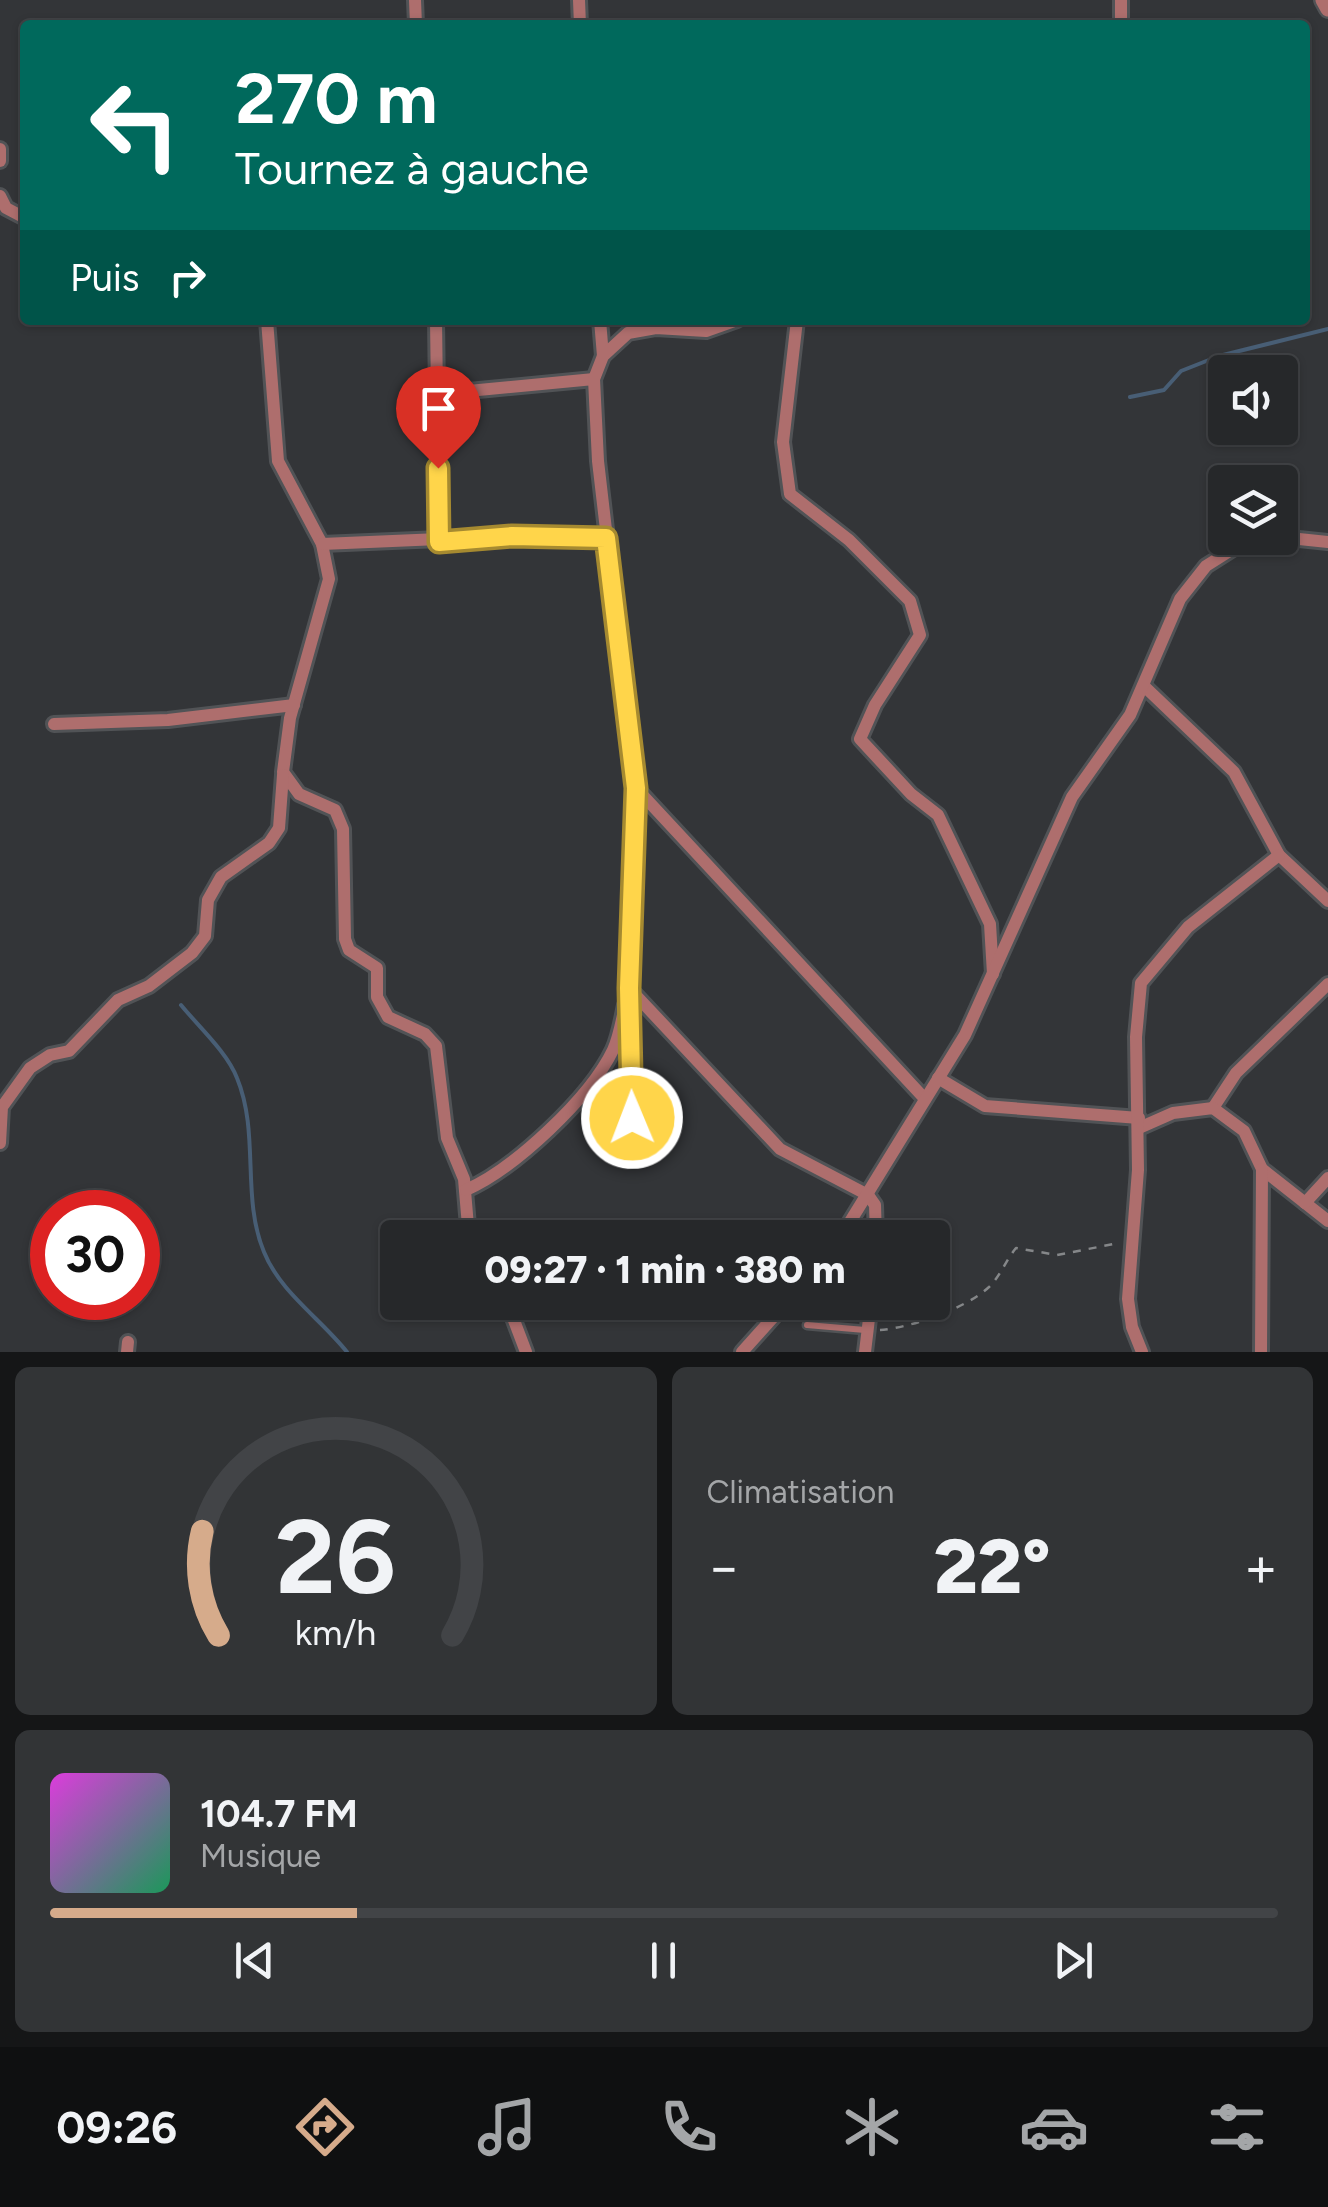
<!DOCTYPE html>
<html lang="fr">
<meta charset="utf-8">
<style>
body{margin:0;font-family:Figtree,sans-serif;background:#323436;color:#f1f3f6;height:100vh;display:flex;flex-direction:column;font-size:38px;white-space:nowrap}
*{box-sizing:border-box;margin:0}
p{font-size:32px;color:#a4a6a8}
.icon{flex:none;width:55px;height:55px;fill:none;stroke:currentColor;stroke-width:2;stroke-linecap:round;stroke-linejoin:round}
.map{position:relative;height:1352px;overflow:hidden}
.details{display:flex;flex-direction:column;gap:15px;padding:15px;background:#151617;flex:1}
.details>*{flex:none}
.top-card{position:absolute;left:20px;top:20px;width:1290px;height:305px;border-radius:10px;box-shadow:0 2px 8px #0004,0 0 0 2px #424447;background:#00695c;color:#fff;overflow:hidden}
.controls{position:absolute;left:1208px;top:355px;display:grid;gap:20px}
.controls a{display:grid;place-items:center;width:90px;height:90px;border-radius:10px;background:#26282a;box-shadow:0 2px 8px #0004,0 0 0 2px #424447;font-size:50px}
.speed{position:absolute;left:30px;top:1190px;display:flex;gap:20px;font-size:50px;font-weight:700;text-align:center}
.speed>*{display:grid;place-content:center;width:130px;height:130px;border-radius:50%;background:#26282a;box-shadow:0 2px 8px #0004,0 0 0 2px #424447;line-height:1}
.speed .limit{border:15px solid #d22;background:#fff;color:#111}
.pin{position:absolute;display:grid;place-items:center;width:85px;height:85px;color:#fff;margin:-102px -42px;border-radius:50% 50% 50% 0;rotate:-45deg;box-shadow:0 0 10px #0007}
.pin .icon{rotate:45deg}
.me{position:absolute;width:110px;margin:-55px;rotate:359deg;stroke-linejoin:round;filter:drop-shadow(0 0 8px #0008)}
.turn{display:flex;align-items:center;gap:35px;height:210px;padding:0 50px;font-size:45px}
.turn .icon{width:130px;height:130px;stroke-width:2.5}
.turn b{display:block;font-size:70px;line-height:85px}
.then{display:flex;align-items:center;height:95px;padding:0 50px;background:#0003;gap:20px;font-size:38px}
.big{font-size:75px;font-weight:800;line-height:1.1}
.details .tile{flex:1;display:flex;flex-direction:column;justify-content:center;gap:15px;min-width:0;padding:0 35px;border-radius:15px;background:#323436}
.details .dial{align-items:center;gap:0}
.dial svg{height:260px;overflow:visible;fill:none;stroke:#424447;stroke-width:7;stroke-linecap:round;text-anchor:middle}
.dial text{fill:#f1f3f6;stroke:none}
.song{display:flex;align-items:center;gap:30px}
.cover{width:120px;height:120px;border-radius:15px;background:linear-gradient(135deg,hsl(300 70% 55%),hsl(150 70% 35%))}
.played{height:10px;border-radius:5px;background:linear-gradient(90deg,#d6ab8b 25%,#424447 25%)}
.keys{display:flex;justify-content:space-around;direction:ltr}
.heat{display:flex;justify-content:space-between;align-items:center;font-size:55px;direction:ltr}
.details .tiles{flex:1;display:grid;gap:15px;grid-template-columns:1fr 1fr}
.tile:last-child{grid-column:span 2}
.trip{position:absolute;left:380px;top:1220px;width:570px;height:100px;border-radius:10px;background:#26282a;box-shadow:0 2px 8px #0004,0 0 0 2px #424447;font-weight:800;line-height:100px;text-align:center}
.tabs{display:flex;height:160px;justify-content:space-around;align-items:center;background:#0f1011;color:#a4a6a8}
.tabs .icon{width:70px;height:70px}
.tabs .selected{color:#d6ab8b}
.tabs b{font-size:45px;color:#f1f3f6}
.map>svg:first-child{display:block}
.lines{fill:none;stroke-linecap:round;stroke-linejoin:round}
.stream{stroke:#485e75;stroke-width:4}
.service-casing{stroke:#515356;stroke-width:11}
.minor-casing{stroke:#515356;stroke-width:18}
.tertiary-casing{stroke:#515356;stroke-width:20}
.path{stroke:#858789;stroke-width:2.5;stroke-dasharray:8 8;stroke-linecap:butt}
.service{stroke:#ae6e6d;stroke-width:6}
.minor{stroke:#ae6e6d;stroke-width:12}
.tertiary{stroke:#ae6e6d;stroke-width:15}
.route-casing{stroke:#a68a30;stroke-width:25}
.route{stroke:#ffd54a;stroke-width:18}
</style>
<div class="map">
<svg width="1328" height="1352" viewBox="0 0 1328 1352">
<rect width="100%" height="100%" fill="#333538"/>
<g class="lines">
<g class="stream">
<path d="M1130,397L1164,390L1181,371L1219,356L1328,329"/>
<path d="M181,1005C198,1026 227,1052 237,1078C260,1134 241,1197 264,1252C280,1292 321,1319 347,1352"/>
</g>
<g class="service-casing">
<path id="service" d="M807,1325L865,1330"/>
</g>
<g class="minor-casing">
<g id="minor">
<path d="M415,0L416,25"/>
<path d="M579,0L580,25"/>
<path d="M1121,0V25"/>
<path d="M0,149V161"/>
<path d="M0,196L6,208L25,218"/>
<path d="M267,320L278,461L322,544L329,579L290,718L283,772L299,794L335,810L343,829L345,939L349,950L377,968V997L388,1017L425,1034L436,1046L447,1138L464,1179L469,1238"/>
<path d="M436,320L439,542"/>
<path d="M600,320L603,356"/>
<path d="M797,320L783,442L790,494L849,540L910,601L920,635L875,705L860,739L911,794L938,815L990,924L993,974"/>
<path d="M437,394L594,379"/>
<path d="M1280,537L1328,542"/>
<path d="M322,544L512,536L606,538"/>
<path d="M1145,687L1234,772L1279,855L1328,901"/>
<path d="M54,724L168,720L294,705"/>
<path d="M636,788L925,1099"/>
<path d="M629,988L780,1149L868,1195L875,1205L876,1238"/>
<path d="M938,1078L985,1106L1139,1118"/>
<path d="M1213,1108L1236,1073L1328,984"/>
<path d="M1139,1128L1173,1113L1213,1108L1244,1131L1262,1169L1328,1221"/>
<path d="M0,1143L2,1107L30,1068L50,1055L69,1051L118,1000L149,986L192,953L205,936L208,900L221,877L269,843L279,828L283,775"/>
<path d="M633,1150L629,988L636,788L598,461L594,379L603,356L628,333L656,328L706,331L737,320"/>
<path d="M466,1190C514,1169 590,1098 613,1050C619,1037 622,1020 625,1005"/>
<path d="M1305,1203L1328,1178"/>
<path d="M840,1238L965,1035L1072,797L1130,715L1180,599L1206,566L1236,547L1271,538"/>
<path d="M507,1302L526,1352"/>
<path d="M127,1352L128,1342"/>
<path d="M742,1352L787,1302"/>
<path d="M865,1352L871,1302"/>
<path d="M1142,1352L1132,1327L1128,1299L1138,1170L1136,1037L1141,983L1188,927L1279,855"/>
<path d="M1261,1352L1262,1169"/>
</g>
</g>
<g class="tertiary-casing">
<path id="tertiary" d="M1323,0L1328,9"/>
</g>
<path class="path" d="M880,1330C910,1328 967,1308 989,1287C1001,1275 1006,1260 1016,1248L1057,1255L1119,1243"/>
<use href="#service" class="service"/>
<use href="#minor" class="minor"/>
<use href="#tertiary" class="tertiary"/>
</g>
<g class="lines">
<g class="route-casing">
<path id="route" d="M438,468L439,542L512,536L606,538L636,788L629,988L632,1118"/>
</g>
<use href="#route" class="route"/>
</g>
</svg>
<div class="controls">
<a><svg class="icon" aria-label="sound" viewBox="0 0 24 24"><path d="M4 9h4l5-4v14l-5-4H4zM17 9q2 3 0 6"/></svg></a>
<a><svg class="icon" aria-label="layers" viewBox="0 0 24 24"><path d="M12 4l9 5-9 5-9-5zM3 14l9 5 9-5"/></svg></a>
</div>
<div class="speed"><div class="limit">30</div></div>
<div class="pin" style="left:438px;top:468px;background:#d93025"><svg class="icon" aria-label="arrive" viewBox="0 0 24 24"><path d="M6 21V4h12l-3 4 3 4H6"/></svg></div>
<svg class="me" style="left:632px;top:1118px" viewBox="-20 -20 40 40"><circle r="17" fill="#ffd54a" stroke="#fff" stroke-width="3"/><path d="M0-11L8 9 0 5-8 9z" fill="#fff"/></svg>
<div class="trip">09:27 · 1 min · 380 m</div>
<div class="top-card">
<div class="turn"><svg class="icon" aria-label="left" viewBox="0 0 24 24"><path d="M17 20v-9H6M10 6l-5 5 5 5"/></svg><div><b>270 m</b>Tournez à gauche</div></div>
<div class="then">Puis<svg class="icon" aria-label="right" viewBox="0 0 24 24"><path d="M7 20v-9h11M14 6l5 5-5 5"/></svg></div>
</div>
</div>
<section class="details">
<div class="tiles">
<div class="tile dial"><svg viewBox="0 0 100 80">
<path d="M14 69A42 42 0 1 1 86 69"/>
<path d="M14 69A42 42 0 0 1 9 37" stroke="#d6ab8b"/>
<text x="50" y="56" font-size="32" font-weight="700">26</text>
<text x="50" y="72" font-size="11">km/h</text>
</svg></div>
<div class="tile"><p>Climatisation</p>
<div class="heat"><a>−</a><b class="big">22°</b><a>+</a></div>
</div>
<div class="tile">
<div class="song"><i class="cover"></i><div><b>104.7 FM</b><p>Musique</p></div></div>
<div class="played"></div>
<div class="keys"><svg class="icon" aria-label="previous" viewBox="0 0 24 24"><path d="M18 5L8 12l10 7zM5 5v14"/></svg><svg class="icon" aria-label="pause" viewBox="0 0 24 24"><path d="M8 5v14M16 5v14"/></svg><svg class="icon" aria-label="next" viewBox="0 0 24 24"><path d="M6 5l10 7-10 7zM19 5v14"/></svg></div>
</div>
</div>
</section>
<nav class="tabs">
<b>09:26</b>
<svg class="icon selected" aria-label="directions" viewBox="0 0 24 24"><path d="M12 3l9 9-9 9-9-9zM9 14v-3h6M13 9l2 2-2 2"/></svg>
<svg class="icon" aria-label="music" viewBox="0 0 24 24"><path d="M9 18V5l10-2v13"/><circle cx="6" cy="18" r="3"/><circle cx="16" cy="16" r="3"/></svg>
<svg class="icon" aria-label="phone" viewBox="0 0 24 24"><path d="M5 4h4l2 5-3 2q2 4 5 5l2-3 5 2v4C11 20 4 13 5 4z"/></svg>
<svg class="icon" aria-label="climate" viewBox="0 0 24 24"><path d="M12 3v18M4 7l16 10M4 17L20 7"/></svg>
<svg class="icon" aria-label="car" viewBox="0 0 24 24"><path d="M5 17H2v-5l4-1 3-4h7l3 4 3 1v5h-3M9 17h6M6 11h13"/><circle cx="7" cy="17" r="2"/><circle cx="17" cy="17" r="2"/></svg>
<svg class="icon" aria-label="filters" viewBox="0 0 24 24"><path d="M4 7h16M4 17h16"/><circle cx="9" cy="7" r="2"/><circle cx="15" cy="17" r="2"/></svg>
</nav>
